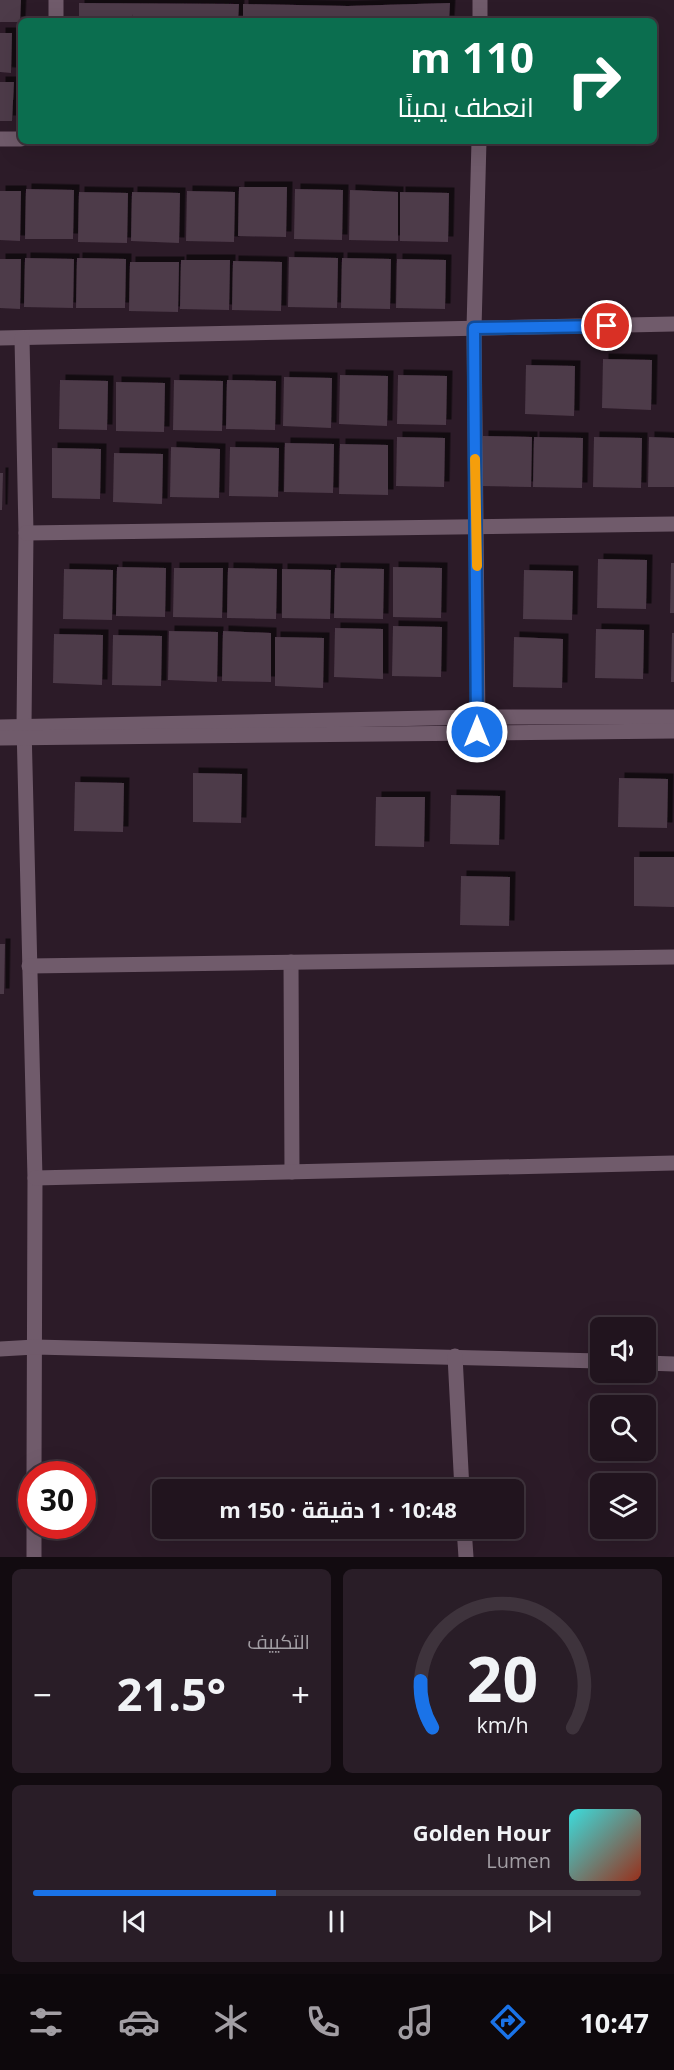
<!DOCTYPE html>
<html lang="ar">
<meta charset="utf-8">
<style>
body{margin:0;font-family:"Open Sans",Cairo,sans-serif;background:#291d27;color:#f1f3f6;direction:rtl;height:100vh;display:flex;flex-direction:column;font-size:22px;white-space:nowrap}
*{box-sizing:border-box;margin:0}
p{font-size:20px;color:#a29ea4}
.icon{flex:none;width:33px;height:33px;fill:none;stroke:currentColor;stroke-width:2;stroke-linecap:round;stroke-linejoin:round}
.map{position:relative;height:1557px;overflow:hidden;direction:ltr}
.sheet{display:flex;flex-direction:column;gap:12px;padding:12px;background:#120b10;flex:1}
.sheet>*{flex:none}
.guide{position:absolute;left:18px;top:18px;width:639px;height:126px;border-radius:9px;box-shadow:0 6px 24px #0002,0 0 0 2px #3e333c;direction:rtl;background:#0b6e4f;color:#fff;overflow:hidden}
.buttons{position:absolute;left:590px;top:1317px;display:grid;gap:12px}
.buttons a{display:grid;place-items:center;width:66px;height:66px;border-radius:9px;background:#21141e;box-shadow:0 6px 24px #0002,0 0 0 2px #3e333c;font-size:30px}
.speed{position:absolute;left:18px;top:1461px;display:flex;gap:12px;font-size:30px;font-weight:700;text-align:center}
.speed>*{display:grid;place-content:center;width:78px;height:78px;border-radius:50%;background:#21141e;box-shadow:0 6px 24px #0002,0 0 0 2px #3e333c;line-height:1}
.speed .limit{border:9px solid #d22;background:#fff;color:#111}
.pin{position:absolute;display:grid;place-items:center;width:51px;height:51px;color:#fff;margin:-26px;border:3px solid #fff;border-radius:50%;box-shadow:0 2px 6px #0007}
.me{position:absolute;width:66px;margin:-33px;rotate:0deg;stroke-linejoin:round;filter:drop-shadow(0 0 4px #0008)}
.turn{display:flex;align-items:center;gap:21px;height:126px;padding:0 24px;font-size:27px}
.turn .icon{width:78px;height:78px;stroke-width:2.5}
.turn b{display:block;font-size:42px;line-height:51px}
.big{font-size:45px;font-weight:700;line-height:1.1}
.sheet .tile{flex:1;display:flex;flex-direction:column;justify-content:center;gap:9px;min-width:0;padding:0 21px;border-radius:9px;background:#291d27}
.sheet .dial{align-items:center;gap:0}
.dial svg{height:156px;overflow:visible;fill:none;stroke:#3e333c;stroke-width:7;stroke-linecap:round;text-anchor:middle}
.dial text{fill:#f1f3f6;stroke:none}
.song{display:flex;align-items:center;gap:18px}
.cover{width:72px;height:72px;border-radius:9px;background:linear-gradient(135deg,hsl(180 70% 55%),hsl(10 70% 35%))}
.played{height:6px;border-radius:3px;background:linear-gradient(90deg,#1a73e8 40%,#3e333c 40%)}
.keys{display:flex;justify-content:space-around;direction:ltr}
.heat{display:flex;justify-content:space-between;align-items:center;font-size:33px;direction:ltr}
.sheet .tiles{flex:1;display:grid;gap:12px;grid-template-columns:1fr 1fr}
.tile:last-child{grid-column:span 2}
.trip{position:absolute;left:152px;top:1479px;width:372px;height:60px;border-radius:9px;background:#21141e;box-shadow:0 6px 24px #0002,0 0 0 2px #3e333c;font-weight:700;line-height:60px;text-align:center;direction:rtl}
.menu{display:flex;height:96px;justify-content:space-around;align-items:center;background:#0d080c;color:#a29ea4}
.menu .icon{width:42px;height:42px}
.menu .current{color:#1a73e8}
.menu b{font-size:27px;color:#f1f3f6}
.map>svg:first-child{display:block}
.building{fill:#4d3a49;filter:url(#shadow)}
.lines{fill:none;stroke-linecap:round;stroke-linejoin:round}
.minor{stroke:#705b6b;stroke-width:15}
.route-casing{stroke:#114b97;stroke-width:15}
.route{stroke:#1a73e8;stroke-width:10}
.slow{stroke:#f59e0b;stroke-width:10}
</style>
<div class="map">
<svg width="674" height="1557" viewBox="0 0 674 1557">
<defs>
<filter id="shadow"><feDropShadow dx="5.5" dy="-5.5" stdDeviation="0" flood-color="#0009"/></filter>
</defs>
<rect width="100%" height="100%" fill="#2c1b28"/>
<g class="building">
<path d="M0,0H21L20,22H0Z"/>
<path d="M79,3L239,4L238,21H133L132,14V21H79Z"/>
<path d="M450,3L449,21H243V4L348,6Z"/>
<path d="M0,33H12L11,73L0,72Z"/>
<path d="M0,82H14L12,121H0Z"/>
<path d="M239,187H287L286,237L238,236Z"/>
<path d="M26,189L74,190L73,239H25Z"/>
<path d="M295,189L343,190L342,240L294,239Z"/>
<path d="M350,190L398,192V241L349,240Z"/>
<path d="M0,191H21L20,241L0,240Z"/>
<path d="M187,191L235,192L234,242L186,241Z"/>
<path d="M79,192L128,193L127,243L78,242Z"/>
<path d="M132,192L180,193L179,243L131,241Z"/>
<path d="M400,192L449,193L448,242L400,241Z"/>
<path d="M289,257L338,258L337,308L288,307Z"/>
<path d="M25,258L74,259L73,308L24,307Z"/>
<path d="M77,258L126,259L125,308H76Z"/>
<path d="M342,258L391,259L390,309L341,308Z"/>
<path d="M0,259H21L20,309L0,308Z"/>
<path d="M397,259L446,260L445,309L396,308Z"/>
<path d="M181,260H230L229,310L180,309Z"/>
<path d="M233,261L282,262L281,311L232,310Z"/>
<path d="M130,262H179L178,312L129,311Z"/>
<path d="M603,359L652,360L651,410L602,408Z"/>
<path d="M526,365L575,366L574,416L525,414Z"/>
<path d="M340,375L388,376L387,426L339,424Z"/>
<path d="M398,375L447,376L446,425L397,424Z"/>
<path d="M284,377L332,378L331,428L283,426Z"/>
<path d="M60,380L108,381L107,430L59,429Z"/>
<path d="M174,380L223,381L222,431L173,430Z"/>
<path d="M227,380L276,381L275,430L226,429Z"/>
<path d="M116,382L165,383L164,432L116,431Z"/>
<path d="M483,436L532,437L531,487L482,486Z"/>
<path d="M397,437L445,438L444,487L396,486Z"/>
<path d="M534,437L583,438L582,488L533,487Z"/>
<path d="M594,437L642,438L641,488L593,487Z"/>
<path d="M649,437L674,438V487H648Z"/>
<path d="M285,443L334,444L333,493L284,492Z"/>
<path d="M340,444L388,445V495L339,494Z"/>
<path d="M171,447L220,449L219,498L170,497Z"/>
<path d="M230,447L279,448L278,497L229,496Z"/>
<path d="M52,448L101,449L100,499L52,498Z"/>
<path d="M114,453L163,454L162,504L113,502Z"/>
<path d="M0,473H3L2,510H0Z"/>
<path d="M598,559L647,560L646,609L597,608Z"/>
<path d="M671,563H674V613H670Z"/>
<path d="M117,567L166,568L165,617L116,616Z"/>
<path d="M393,567L442,568L441,618L393,617Z"/>
<path d="M174,568H223L222,618L173,617Z"/>
<path d="M228,568L277,569L276,619L227,618Z"/>
<path d="M335,568L384,569L383,619L334,618Z"/>
<path d="M64,569L113,570L112,620L63,619Z"/>
<path d="M282,569L331,570L330,619L282,618Z"/>
<path d="M524,570L573,571L572,620L523,619Z"/>
<path d="M393,626L442,627L441,677L392,676Z"/>
<path d="M335,628L383,629V679L334,677Z"/>
<path d="M596,629L644,630L643,679L595,678Z"/>
<path d="M169,631L218,632L217,682L168,680Z"/>
<path d="M223,631L271,633V682L222,681Z"/>
<path d="M672,633H674V682H671Z"/>
<path d="M54,634L103,635L102,685L53,683Z"/>
<path d="M113,635L162,636L161,686L112,685Z"/>
<path d="M275,637L324,638L323,688L275,686Z"/>
<path d="M514,637L563,639L562,688L513,687Z"/>
<path d="M193,773L242,774L241,823L193,822Z"/>
<path d="M619,778L668,779L667,828L618,827Z"/>
<path d="M75,782L124,783L123,832L74,831Z"/>
<path d="M451,795L500,796L499,845L450,844Z"/>
<path d="M376,797H425L424,847L375,846Z"/>
<path d="M634,857H674V907L634,906Z"/>
<path d="M461,876L510,877L509,926L460,925Z"/>
<path d="M0,944H5L4,994H0Z"/>
</g>
<g class="lines">
<g class="minor">
<path d="M56,0V21"/>
<path d="M480,21V0"/>
<path d="M0,139H21"/>
<path d="M0,338L674,324"/>
<path d="M22,338L26,533L24,726L35,1178L34,1474"/>
<path d="M26,533L674,524"/>
<path d="M478,726L474,328L479,141"/>
<path d="M0,727L478,717H674"/>
<path d="M0,738L674,731"/>
<path d="M291,962L292,1172"/>
<path d="M29,966L674,957"/>
<path d="M35,1178L674,1163"/>
<path d="M0,1349L35,1347L600,1361"/>
<path d="M455,1356L462,1490"/>
<path d="M645,1363L674,1364"/>
<path d="M464,1528L466,1557"/>
<path d="M34,1557V1526"/>
</g>
</g>
<g class="lines">
<g class="route-casing">
<path id="route" d="M477,732L474,328L607,326"/>
</g>
<use href="#route" class="route"/>
<path class="slow" d="M475,459L477,566"/>
</g>
</svg>
<div class="buttons">
<a><svg class="icon" aria-label="sound" viewBox="0 0 24 24"><path d="M4 9h4l5-4v14l-5-4H4zM17 9q2 3 0 6"/></svg></a>
<a><svg class="icon" aria-label="search" viewBox="0 0 24 24"><circle cx="10" cy="10" r="6"/><path d="M15 15l6 6"/></svg></a>
<a><svg class="icon" aria-label="layers" viewBox="0 0 24 24"><path d="M12 4l9 5-9 5-9-5zM3 14l9 5 9-5"/></svg></a>
</div>
<div class="speed"><div class="limit">30</div></div>
<div class="pin" style="left:607px;top:326px;background:#d93025"><svg class="icon" aria-label="arrive" viewBox="0 0 24 24"><path d="M6 21V4h12l-3 4 3 4H6"/></svg></div>
<svg class="me" style="left:477px;top:732px" viewBox="-20 -20 40 40"><circle r="17" fill="#1a73e8" stroke="#fff" stroke-width="3"/><path d="M0-11L8 9 0 5-8 9z" fill="#fff"/></svg>
<div class="trip">10:48 · 1 دقيقة · 150 m</div>
<div class="guide">
<div class="turn"><svg class="icon" aria-label="right" viewBox="0 0 24 24"><path d="M7 20v-9h11M14 6l5 5-5 5"/></svg><div><b>110 m</b>انعطف يمينًا</div></div>
</div>
</div>
<section class="sheet">
<div class="tiles">
<div class="tile dial"><svg viewBox="0 0 100 80">
<path d="M14 69A42 42 0 1 1 86 69"/>
<path d="M14 69A42 42 0 0 1 8 45" stroke="#1a73e8"/>
<text x="50" y="56" font-size="32" font-weight="700">20</text>
<text x="50" y="72" font-size="11">km/h</text>
</svg></div>
<div class="tile"><p>التكييف</p>
<div class="heat"><a>−</a><b class="big">21.5°</b><a>+</a></div>
</div>
<div class="tile">
<div class="song"><i class="cover"></i><div><b>Golden Hour</b><p>Lumen</p></div></div>
<div class="played"></div>
<div class="keys"><svg class="icon" aria-label="previous" viewBox="0 0 24 24"><path d="M18 5L8 12l10 7zM5 5v14"/></svg><svg class="icon" aria-label="pause" viewBox="0 0 24 24"><path d="M8 5v14M16 5v14"/></svg><svg class="icon" aria-label="next" viewBox="0 0 24 24"><path d="M6 5l10 7-10 7zM19 5v14"/></svg></div>
</div>
</div>
</section>
<nav class="menu">
<b>10:47</b>
<svg class="icon current" aria-label="directions" viewBox="0 0 24 24"><path d="M12 3l9 9-9 9-9-9zM9 14v-3h6M13 9l2 2-2 2"/></svg>
<svg class="icon" aria-label="music" viewBox="0 0 24 24"><path d="M9 18V5l10-2v13"/><circle cx="6" cy="18" r="3"/><circle cx="16" cy="16" r="3"/></svg>
<svg class="icon" aria-label="phone" viewBox="0 0 24 24"><path d="M5 4h4l2 5-3 2q2 4 5 5l2-3 5 2v4C11 20 4 13 5 4z"/></svg>
<svg class="icon" aria-label="climate" viewBox="0 0 24 24"><path d="M12 3v18M4 7l16 10M4 17L20 7"/></svg>
<svg class="icon" aria-label="car" viewBox="0 0 24 24"><path d="M5 17H2v-5l4-1 3-4h7l3 4 3 1v5h-3M9 17h6M6 11h13"/><circle cx="7" cy="17" r="2"/><circle cx="17" cy="17" r="2"/></svg>
<svg class="icon" aria-label="filters" viewBox="0 0 24 24"><path d="M4 7h16M4 17h16"/><circle cx="9" cy="7" r="2"/><circle cx="15" cy="17" r="2"/></svg>
</nav>
